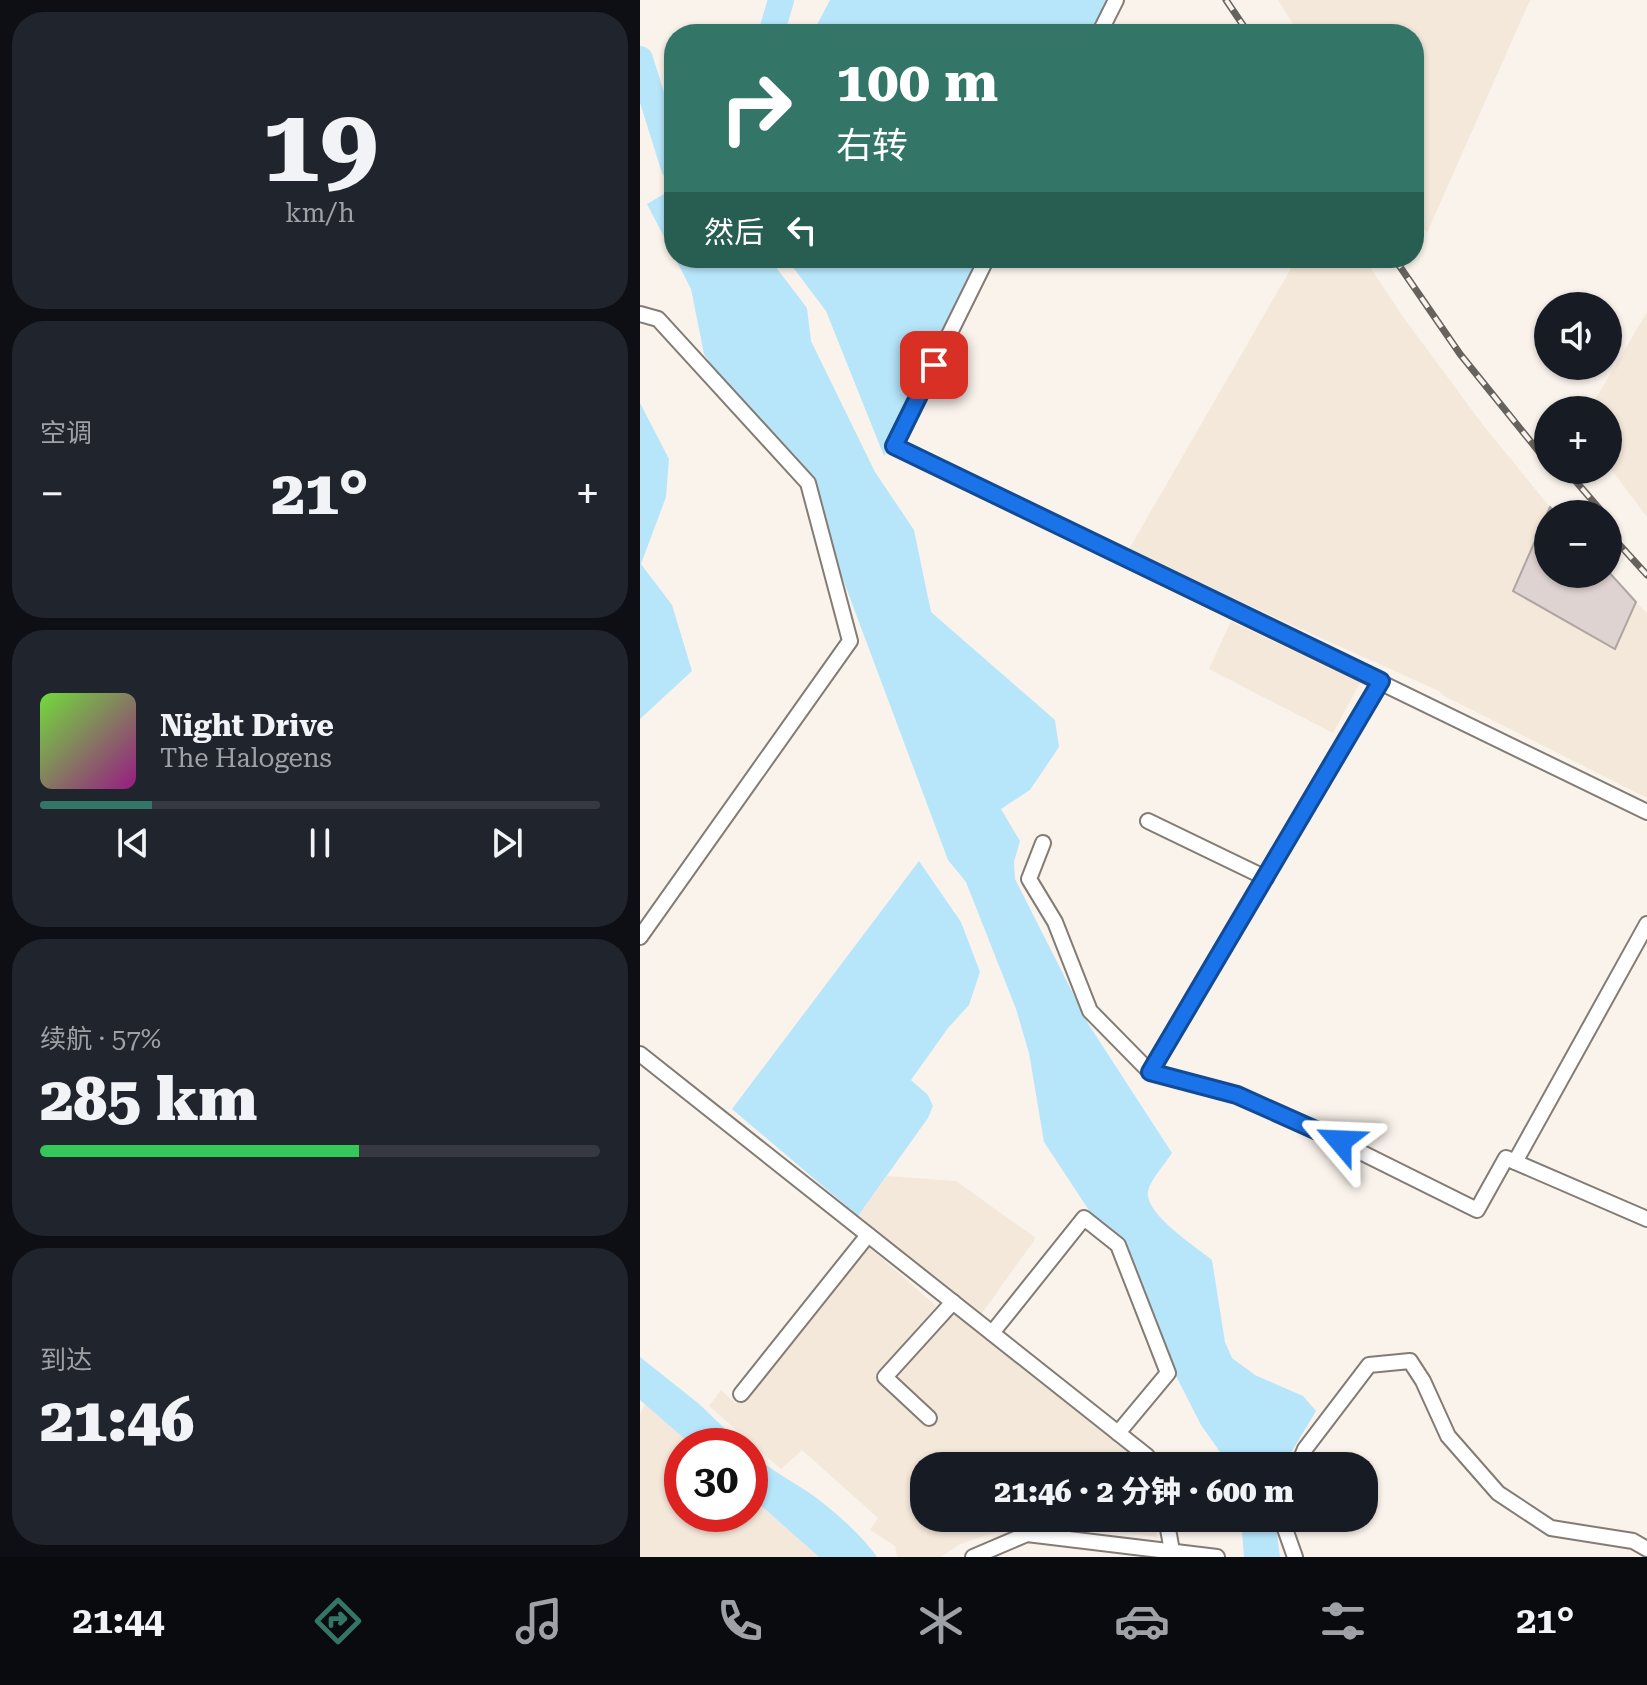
<!DOCTYPE html>
<html lang="zh">
<meta charset="utf-8">
<style>
body{margin:0;font-family:"Roboto Serif","Noto Sans SC",serif;background:#20242c;color:#f1f3f6;height:100vh;display:flex;flex-direction:column;font-size:30px;white-space:nowrap}
*{box-sizing:border-box;margin:0}
p{font-size:26px;color:#9ea1a6}
.icon{flex:none;width:44px;height:44px;fill:none;stroke:currentColor;stroke-width:2;stroke-linecap:round;stroke-linejoin:round}
.map{position:relative;flex:1;overflow:hidden}
.side{display:flex;flex-direction:column;gap:12px;padding:12px;background:#0d0f14;width:640px}
.side>*{flex:none}
.banner{position:absolute;left:24px;top:24px;width:760px;height:244px;border-radius:32px;box-shadow:0 2px 6px #0004;background:#337667;color:#fff;overflow:hidden}
.tools{position:absolute;left:894px;top:292px;display:grid;gap:16px}
.tools a{display:grid;place-items:center;width:88px;height:88px;border-radius:50%;background:#171b24;box-shadow:0 2px 6px #0004;font-size:40px}
.speed{position:absolute;left:24px;top:1428px;display:flex;gap:16px;font-size:40px;font-weight:700;text-align:center}
.speed>*{display:grid;place-content:center;width:104px;height:104px;border-radius:50%;background:#171b24;box-shadow:0 2px 6px #0004;line-height:1}
.speed .limit{border:12px solid #d22;background:#fff;color:#111}
.pin{position:absolute;display:grid;place-items:center;width:68px;height:68px;color:#fff;margin:-34px;border-radius:16px;box-shadow:0 4px 12px #0006}
.me{position:absolute;width:88px;margin:-44px;rotate:296deg;stroke-linejoin:round;filter:drop-shadow(0 0 6px #0008)}
.turn{display:flex;align-items:center;gap:28px;height:168px;padding:0 40px;font-size:36px}
.turn .icon{width:104px;height:104px;stroke-width:2.5}
.turn b{display:block;font-size:56px;line-height:68px}
.then{display:flex;align-items:center;height:76px;padding:0 40px;background:#0003;gap:16px;font-size:30px}
.big{font-size:60px;font-weight:800;line-height:1.1}
.side .widget{flex:1;display:flex;flex-direction:column;justify-content:center;gap:12px;min-width:0;padding:0 28px;border-radius:32px;background:#20242c}
.side .dial{align-items:center;gap:0}
.dial b{font-size:104px;line-height:1}
.song{display:flex;align-items:center;gap:24px}
.cover{width:96px;height:96px;border-radius:12px;background:linear-gradient(135deg,hsl(100 70% 55%),hsl(310 70% 35%))}
.played{height:8px;border-radius:4px;background:linear-gradient(90deg,#337667 20%,#363941 20%)}
.keys{display:flex;justify-content:space-around;direction:ltr}
.heat{display:flex;justify-content:space-between;align-items:center;font-size:44px;direction:ltr}
.charge{height:12px;border-radius:6px;background:linear-gradient(90deg,#34c759 57%,#363941 0)}
.trip{position:absolute;left:270px;top:1452px;width:468px;height:80px;border-radius:32px;background:#171b24;box-shadow:0 2px 6px #0004;font-weight:800;line-height:80px;text-align:center}
.menu{display:flex;height:128px;justify-content:space-around;align-items:center;background:#090b0e;color:#9ea1a6}
.menu .icon{width:56px;height:56px}
.menu .selected{color:#337667}
.menu b{font-size:36px;color:#f1f3f6}
main{display:flex;flex:1;min-height:0}
.map>svg:first-child{display:block}
.built{fill:#f4e8da}
.water{fill:#b7e6fb}
.lines{fill:none;stroke-linecap:round;stroke-linejoin:round}
.river{stroke:#b7e6fb;stroke-width:26}
.building{fill:#ded3d0;stroke:#afa5a2;stroke-width:2}
.minor-casing{stroke:#827c75;stroke-width:18}
.minor{stroke:#fff;stroke-width:14}
.rail-casing{stroke:#66635f;stroke-width:7}
.rail{stroke:#faf3ec;stroke-width:4;stroke-dasharray:12;stroke-linecap:butt}
.route-casing{stroke:#114b97;stroke-width:20}
.route{stroke:#1a73e8;stroke-width:14}
</style>
<main>
<section class="side">
<div class="widget dial"><b>19</b><p>km/h</p></div>
<div class="widget"><p>空调</p>
<div class="heat"><a>−</a><b class="big">21°</b><a>+</a></div>
</div>
<div class="widget">
<div class="song"><i class="cover"></i><div><b>Night Drive</b><p>The Halogens</p></div></div>
<div class="played"></div>
<div class="keys"><svg class="icon" aria-label="previous" viewBox="0 0 24 24"><path d="M18 5L8 12l10 7zM5 5v14"/></svg><svg class="icon" aria-label="pause" viewBox="0 0 24 24"><path d="M8 5v14M16 5v14"/></svg><svg class="icon" aria-label="next" viewBox="0 0 24 24"><path d="M6 5l10 7-10 7zM19 5v14"/></svg></div>
</div>
<div class="widget"><p>续航 · 57%</p><b class="big">285 km</b><div class="charge"></div></div>
<div class="widget"><p>到达</p><b class="big">21:46</b></div>
</section>
<div class="map">
<svg width="1007" height="1557" viewBox="0 0 1007 1557">
<rect width="100%" height="100%" fill="#faf3ec"/>
<g class="built">
<path d="M638,0H890L787,233L774,213V34H659Z"/>
<path d="M657,258H724L761,314L843,425L910,507L874,591L974,649L996,602L1007,613V798L804,696L799,691L488,551Z"/>
<path d="M1007,312V517L968,465V410H949Z"/>
<path d="M591,621L720,683L693,733L569,669Z"/>
<path d="M247,1176L316,1181L396,1238L342,1313L218,1216Z"/>
<path d="M229,1247L296,1306L236,1375L311,1312L501,1461L502,1466H284V1518H398L320,1544L301,1557H257L255,1546L230,1530L238,1518L162,1450L141,1469L69,1406L81,1390L96,1404L131,1357L129,1355Z"/>
<path d="M5,1404L53,1446H42V1514H110V1496L179,1557H0V1414Z"/>
<path d="M412,1518H513L517,1537L429,1525Z"/>
</g>
<g class="water">
<path d="M190,0H467L451,34H172Z"/>
<path d="M34,188V256L7,204Z"/>
<path d="M35,258H129L167,308L171,341L235,472L274,530L291,612L415,720L419,747L390,790L361,809L380,841L374,862L375,879L449,1025L532,1153C525,1164 511,1179 508,1191C504,1214 556,1247 572,1260L585,1342L592,1358L615,1375L663,1396L676,1411L643,1466H590L561,1425L533,1370L480,1248L456,1221L404,1142L389,1053L376,1009L326,882L308,860L189,542L178,501L87,389L64,354L51,289Z"/>
<path d="M146,258H341L244,456L186,311Z"/>
<path d="M0,403L29,459L26,497L1,564L32,605L52,671L0,719Z"/>
<path d="M279,861L321,922L340,972L329,1005L308,1028L271,1080L288,1095L293,1106L288,1118L218,1216L92,1109Z"/>
<path d="M0,1357L58,1403L103,1446H53L0,1400Z"/>
<path d="M110,1452C127,1468 148,1479 168,1492C190,1507 222,1535 237,1557H179L110,1496Z"/>
<path d="M601,1518H635L640,1557H604Z"/>
</g>
<g class="lines">
<g class="river">
<path d="M131,34L141,0"/>
<path d="M0,59L34,168"/>
</g>
</g>
<path class="building" d="M910,507L917,514H908V574H968V571L996,602L975,649L873,591Z"/>
<g class="lines">
<g class="minor-casing">
<g id="minor">
<path d="M459,34L476,0"/>
<path d="M347,258L254,446L1007,812"/>
<path d="M0,314L18,319L168,483L210,641L0,937"/>
<path d="M508,821L626,878"/>
<path d="M403,843L389,879L415,922L450,1011L510,1072L597,1095L672,1128L837,1210L866,1158L1007,1219"/>
<path d="M0,1054L507,1456L511,1466"/>
<path d="M510,1072L741,681"/>
<path d="M875,1162L1007,924"/>
<path d="M352,1333L444,1218L478,1245L528,1373L478,1433"/>
<path d="M101,1394L228,1235"/>
<path d="M289,1418L245,1377L313,1302"/>
<path d="M658,1466L665,1449L729,1365L770,1361L783,1381L808,1436L858,1493L911,1528L993,1541L1007,1549"/>
<path d="M526,1518L532,1551"/>
<path d="M645,1518L644,1526L655,1557"/>
<path d="M333,1557L387,1534L577,1557"/>
</g>
</g>
<use href="#minor" class="minor"/>
<g class="rail-casing">
<g id="rail">
<path d="M586,0L609,34"/>
<path d="M754,258L820,354L908,463"/>
<path d="M926,470L964,514"/>
<path d="M968,532L1007,575"/>
</g>
</g>
<use href="#rail" class="rail"/>
</g>
<g class="lines">
<g class="route-casing">
<path id="route" d="M294,365L254,446L741,681L510,1072L597,1095L700,1141"/>
</g>
<use href="#route" class="route"/>
</g>
</svg>
<div class="tools">
<a><svg class="icon" aria-label="sound" viewBox="0 0 24 24"><path d="M4 9h4l5-4v14l-5-4H4zM17 9q2 3 0 6"/></svg></a>
<a>+</a>
<a>−</a>
</div>
<div class="speed"><div class="limit">30</div></div>
<div class="pin" style="left:294px;top:365px;background:#d93025"><svg class="icon" aria-label="arrive" viewBox="0 0 24 24"><path d="M6 21V4h12l-3 4 3 4H6"/></svg></div>
<svg class="me" style="left:700px;top:1141px" viewBox="-20 -20 40 40"><path d="M0-17L14 15 0 8-14 15z" fill="#1a73e8" stroke="#fff" stroke-width="4"/></svg>
<div class="trip">21:46 · 2 分钟 · 600 m</div>
<div class="banner">
<div class="turn"><svg class="icon" aria-label="right" viewBox="0 0 24 24"><path d="M7 20v-9h11M14 6l5 5-5 5"/></svg><div><b>100 m</b>右转</div></div>
<div class="then">然后<svg class="icon" aria-label="left" viewBox="0 0 24 24"><path d="M17 20v-9H6M10 6l-5 5 5 5"/></svg></div>
</div>
</div>
</main>
<nav class="menu">
<b>21:44</b>
<svg class="icon selected" aria-label="directions" viewBox="0 0 24 24"><path d="M12 3l9 9-9 9-9-9zM9 14v-3h6M13 9l2 2-2 2"/></svg>
<svg class="icon" aria-label="music" viewBox="0 0 24 24"><path d="M9 18V5l10-2v13"/><circle cx="6" cy="18" r="3"/><circle cx="16" cy="16" r="3"/></svg>
<svg class="icon" aria-label="phone" viewBox="0 0 24 24"><path d="M5 4h4l2 5-3 2q2 4 5 5l2-3 5 2v4C11 20 4 13 5 4z"/></svg>
<svg class="icon" aria-label="climate" viewBox="0 0 24 24"><path d="M12 3v18M4 7l16 10M4 17L20 7"/></svg>
<svg class="icon" aria-label="car" viewBox="0 0 24 24"><path d="M5 17H2v-5l4-1 3-4h7l3 4 3 1v5h-3M9 17h6M6 11h13"/><circle cx="7" cy="17" r="2"/><circle cx="17" cy="17" r="2"/></svg>
<svg class="icon" aria-label="filters" viewBox="0 0 24 24"><path d="M4 7h16M4 17h16"/><circle cx="9" cy="7" r="2"/><circle cx="15" cy="17" r="2"/></svg>
<b>21°</b>
</nav>
